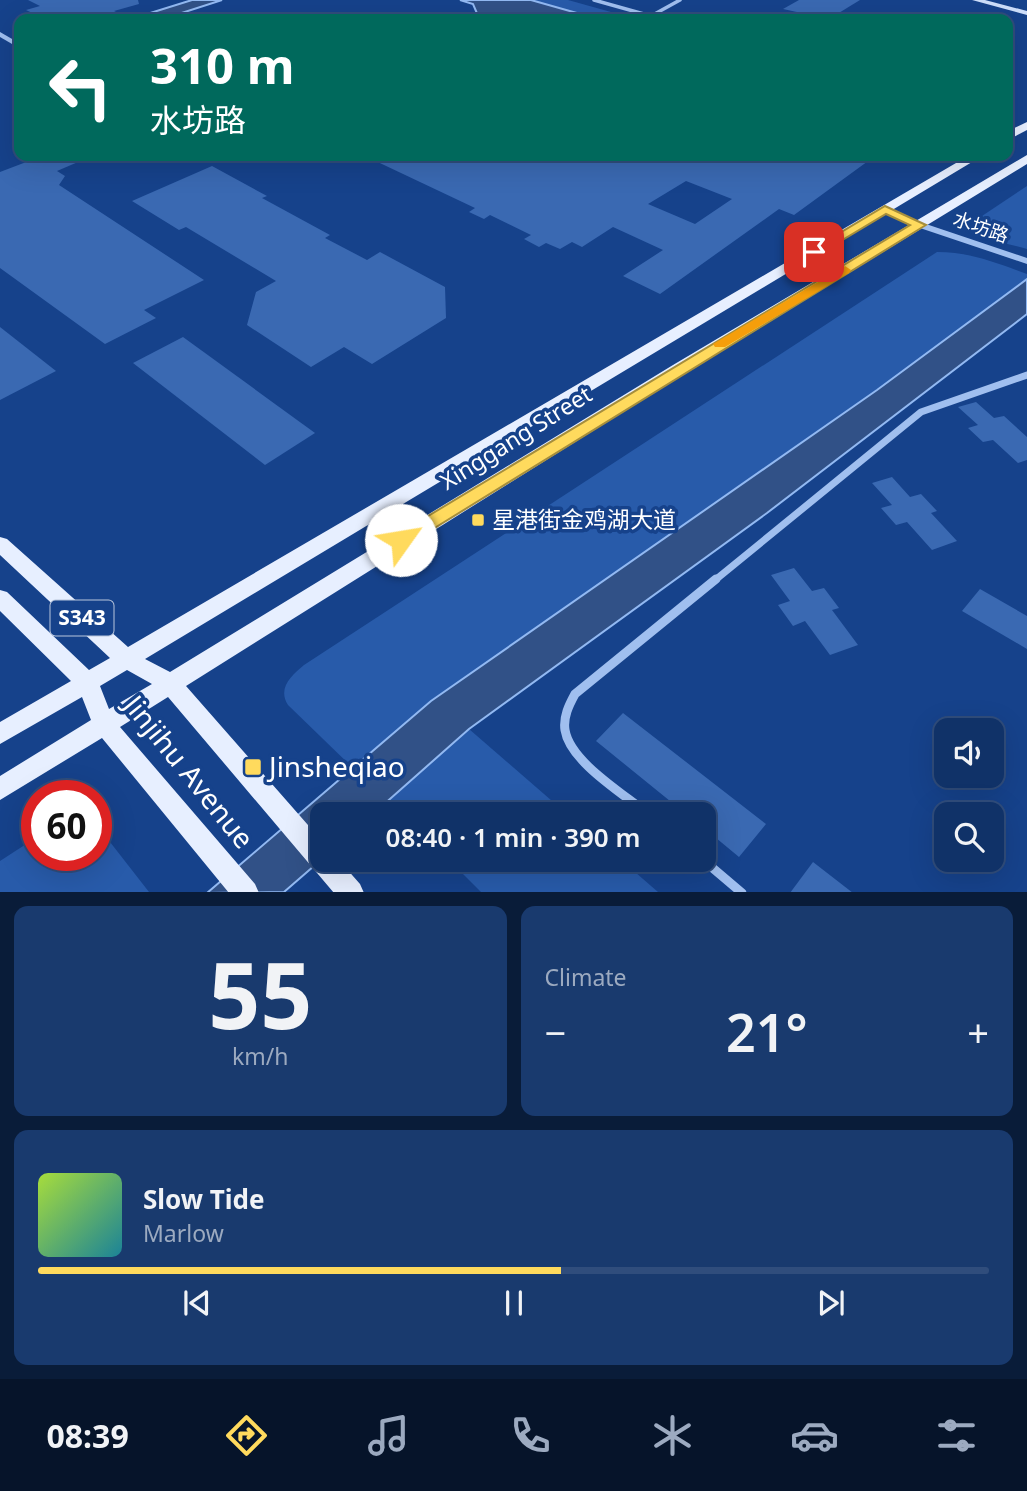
<!DOCTYPE html>
<meta charset="utf-8">
<style>
body{margin:0;font-family:"Noto Sans","Noto Sans SC",sans-serif;background:#193a6e;color:#f1f3f6;height:100vh;display:flex;flex-direction:column;font-size:26px;white-space:nowrap}
*{box-sizing:border-box;margin:0}
p{font-size:23px;color:#9caac0}
.icon{flex:none;width:38px;height:38px;fill:none;stroke:currentColor;stroke-width:2;stroke-linecap:round;stroke-linejoin:round}
.map{position:relative;height:892px;overflow:hidden}
.details{display:flex;flex-direction:column;gap:14px;padding:14px;background:#091c39;flex:1}
.details>*{flex:none}
.hud{position:absolute;left:14px;top:14px;width:999px;height:147px;border-radius:14px;box-shadow:0 7px 28px #0002,0 0 0 2px #304d7c;background:#00695c;color:#fff;overflow:hidden}
.tools{position:absolute;left:934px;top:718px;display:grid;gap:14px}
.tools a{display:grid;place-items:center;width:70px;height:70px;border-radius:14px;background:#103268;box-shadow:0 7px 28px #0002,0 0 0 2px #304d7c;font-size:35px}
.speed{position:absolute;left:21px;top:780px;display:flex;gap:14px;font-size:35px;font-weight:700;text-align:center}
.speed>*{display:grid;place-content:center;width:91px;height:91px;border-radius:50%;background:#103268;box-shadow:0 7px 28px #0002,0 0 0 2px #304d7c;line-height:1}
.speed .limit{border:10px solid #d22;background:#fff;color:#111}
.pin{position:absolute;display:grid;place-items:center;width:60px;height:60px;color:#fff;margin:-30px;border-radius:14px;box-shadow:0 4px 10px #0006}
.me{position:absolute;width:77px;margin:-38px;rotate:58deg;stroke-linejoin:round;filter:drop-shadow(0 0 5px #0008)}
.turn{display:flex;align-items:center;gap:24px;height:147px;padding:0 21px;font-size:32px}
.turn .icon{width:91px;height:91px;stroke-width:2.5}
.turn b{display:block;font-size:49px;line-height:60px}
.big{font-size:52px;font-weight:600;line-height:1.1}
.details .card{flex:1;display:flex;flex-direction:column;justify-content:center;gap:10px;min-width:0;padding:0 24px;border-radius:14px;background:#193a6e}
.details .dial{align-items:center;gap:0}
.dial b{font-size:91px;line-height:1}
.song{display:flex;align-items:center;gap:21px}
.cover{width:84px;height:84px;border-radius:10px;background:linear-gradient(135deg,hsl(80 70% 55%),hsl(190 70% 35%))}
.played{height:7px;border-radius:4px;background:linear-gradient(90deg,#ffda5d 55%,#304d7c 55%)}
.keys{display:flex;justify-content:space-around;direction:ltr}
.heat{display:flex;justify-content:space-between;align-items:center;font-size:38px;direction:ltr}
.details .tiles{flex:1;display:grid;gap:14px;grid-template-columns:1fr 1fr}
.card:last-child{grid-column:span 2}
.trip{position:absolute;left:310px;top:802px;width:406px;height:70px;border-radius:14px;background:#103268;box-shadow:0 7px 28px #0002,0 0 0 2px #304d7c;font-weight:600;line-height:70px;text-align:center}
.menu{display:flex;height:112px;justify-content:space-around;align-items:center;background:#06142a;color:#9caac0}
.menu .icon{width:49px;height:49px}
.menu .active{color:#ffda5d}
.menu b{font-size:32px;color:#f1f3f6}
.map>svg:first-child{display:block}
.green{fill:#285baa}
.water{fill:#315187;stroke:#92b9f2;stroke-width:2}
.pier{fill:#16428b}
.building{fill:#3a69b2;fill-rule:evenodd}
.lines{fill:none;stroke-linecap:round;stroke-linejoin:round}
.service{stroke:#a0bfef;stroke-width:3.5}
.minor-far1{stroke:#a0bfef;stroke-width:7}
.minor{stroke:#a0bfef;stroke-width:9}
.tertiary{fill:#a0bfef;fill-rule:evenodd}
.secondary{fill:#cddefa;fill-rule:evenodd}
.primary{fill:#e7efff;fill-rule:evenodd}
.route{fill:#ffda5d;stroke:#a68e3c;stroke-width:2}
.slow{fill:#f59e0b}
.poi-dot{fill:#ffda5d;stroke:#16428b;stroke-width:2.5}
.labels{text-anchor:middle;stroke-width:7;stroke-linejoin:round;paint-order:stroke}
.far-street-label{font-size:19px;fill:#fff;stroke:#16428b}
.shield{fill:#16428b;stroke:#b9c6dc;stroke-width:2}
.shield-label{font-size:21px;font-weight:bold;fill:#fff}
.street-label{font-size:23px;fill:#fff;stroke:#16428b}
.poi-label{font-size:23px;fill:#fff;stroke:#16428b;text-anchor:start}
.near-poi-label{font-size:28px;fill:#fff;stroke:#16428b;text-anchor:start}
.near-street-label{font-size:28px;fill:#fff;stroke:#16428b}
</style>
<div class="map">
<svg width="1027" height="893" viewBox="0 0 1027 893">
<rect width="100%" height="100%" fill="#16428b"/>
<g class="green">
<path d="M531,0H568L636,19H598Z"/>
<path d="M1027,186V249C1011,244 982,241 976,223L979,218Z"/>
<path d="M937,252C970,252 997,263 1027,274V279L877,390L431,701L354,769L288,705C277,688 292,675 304,665Z"/>
<path d="M469,729L567,814H402L388,800Z"/>
<path d="M96,824L149,892H0V861L37,837V856H96Z"/>
<path d="M448,859H620L658,892H481Z"/>
</g>
<g class="water">
<path d="M192,0H222L163,19H131Z"/>
<path d="M460,0H531L598,19H485L479,18L473,4Z"/>
<path d="M1027,279V314L767,513L469,729L373,814H322V859L284,892L207,893L431,701L877,390Z"/>
</g>
<path class="pier" d="M1008,134L1027,139V172L979,157L1008,156Z"/>
<g class="building">
<path d="M28,0H138L139,4L114,11L130,19H69L61,15L45,19L26,10L40,6Z"/>
<path d="M799,0H860L829,19L783,9Z"/>
<path d="M42,156H92L57,171L65,176L59,185L204,280L144,310L156,318L105,344L0,268V172Z"/>
<path d="M365,156H875L794,215L779,209L660,294L623,276L663,250L613,227L582,247L572,242L560,249L546,243L539,247L524,239L531,235L490,215L484,219L469,212L475,208ZM686,181L732,199L695,224L648,204Z"/>
<path d="M212,166L267,196L262,198L330,235L325,238L367,260L380,252L445,287L446,318L372,364L344,347L311,367L247,325L256,292L276,281L186,227L179,230L132,201Z"/>
<path d="M0,327L56,371L0,400Z"/>
<path d="M183,337L315,433L265,465L133,363Z"/>
<path d="M976,402L994,418L1004,416L1027,437V460L1018,463L993,440L983,442L968,428L978,425L958,407Z"/>
<path d="M892,477L910,497L921,494L937,511L931,513L957,541L932,550L907,522L896,525L881,508L892,505L872,483Z"/>
<path d="M794,568L812,591L824,588L839,608L832,610L858,645L830,655L805,621L793,626L778,605L790,601L771,575Z"/>
<path d="M980,589L1027,616V649L962,611Z"/>
<path d="M623,713L766,824L739,857L704,828V814H686L596,741Z"/>
<path d="M813,862L853,893H790Z"/>
</g>
<g class="lines">
<path class="service" d="M594,0L651,16L680,0"/>
<path class="minor-far1" d="M714,581L921,412L1027,375"/>
<g class="minor">
<path d="M648,814C624,794 570,762 565,730C563,717 569,705 575,694L716,579"/>
<path d="M702,859L742,893"/>
</g>
<g class="tertiary">
<path d="M0,32L19,43V48L0,37Z"/>
<path d="M885,207L923,223L1027,258V264L917,227L882,212L880,210Z"/>
</g>
<path class="secondary" d="M972,0H985L1027,11V15Z"/>
<g class="primary">
<path d="M1027,122V130L1008,140V131Z"/>
<path d="M1027,155V164L685,373L186,686L322,841V859H338L360,884L364,893H334L168,697L120,727L255,884L259,893H229L102,738L0,800V776L91,720L82,697L0,744V722L71,681L0,611V590L7,592L89,670L110,658L0,555V537L7,539L128,647L968,156H982L145,659L170,672L673,365ZM127,670L152,684L109,709L100,686Z"/>
</g>
</g>
<path class="route" d="M885,206L926,225L407,545H395L393,540L395,536L910,225L886,214L819,254H810L808,252Z"/>
<path class="slow" d="M845,266L851,270L849,273L725,347H715L713,344Z"/>
<g class="poi-dot">
<rect x="471" y="513" width="14" height="14" rx="3.5"/>
<rect x="244" y="758" width="18" height="18" rx="3.5"/>
</g>
<g class="labels">
<g class="far-street-label">
<text transform="translate(981 227) rotate(19)" y="7">水坊路</text>
</g>
<rect class="shield" x="50.5" y="600.5" width="63" height="35" rx="5"/>
<g class="shield-label">
<text x="82" y="625">S343</text>
</g>
<g class="street-label">
<text transform="translate(516 438) rotate(-32)" y="8">Xinggang Street</text>
</g>
<g class="poi-label">
<text x="492" y="528">星港街金鸡湖大道</text>
</g>
<g class="near-poi-label">
<text x="269" y="777">Jinsheqiao</text>
</g>
<g class="near-street-label">
<text transform="translate(189 772) rotate(51)" y="10">Jinjihu Avenue</text>
</g>
</g>
</svg>
<div class="tools">
<a><svg class="icon" aria-label="sound" viewBox="0 0 24 24"><path d="M4 9h4l5-4v14l-5-4H4zM17 9q2 3 0 6"/></svg></a>
<a><svg class="icon" aria-label="search" viewBox="0 0 24 24"><circle cx="10" cy="10" r="6"/><path d="M15 15l6 6"/></svg></a>
</div>
<div class="speed"><div class="limit">60</div></div>
<div class="pin" style="left:814px;top:252px;background:#d93025"><svg class="icon" aria-label="arrive" viewBox="0 0 24 24"><path d="M6 21V4h12l-3 4 3 4H6"/></svg></div>
<svg class="me" style="left:401px;top:540px" viewBox="-20 -20 40 40"><circle r="19" fill="#fff"/><path d="M0-13L10 11 0 6-10 11z" fill="#ffda5d"/></svg>
<div class="trip">08:40 · 1 min · 390 m</div>
<div class="hud">
<div class="turn"><svg class="icon" aria-label="left" viewBox="0 0 24 24"><path d="M17 20v-9H6M10 6l-5 5 5 5"/></svg><div><b>310 m</b>水坊路</div></div>
</div>
</div>
<section class="details">
<div class="tiles">
<div class="card dial"><b>55</b><p>km/h</p></div>
<div class="card"><p>Climate</p>
<div class="heat"><a>−</a><b class="big">21°</b><a>+</a></div>
</div>
<div class="card">
<div class="song"><i class="cover"></i><div><b>Slow Tide</b><p>Marlow</p></div></div>
<div class="played"></div>
<div class="keys"><svg class="icon" aria-label="previous" viewBox="0 0 24 24"><path d="M18 5L8 12l10 7zM5 5v14"/></svg><svg class="icon" aria-label="pause" viewBox="0 0 24 24"><path d="M8 5v14M16 5v14"/></svg><svg class="icon" aria-label="next" viewBox="0 0 24 24"><path d="M6 5l10 7-10 7zM19 5v14"/></svg></div>
</div>
</div>
</section>
<nav class="menu">
<b>08:39</b>
<svg class="icon active" aria-label="directions" viewBox="0 0 24 24"><path d="M12 3l9 9-9 9-9-9zM9 14v-3h6M13 9l2 2-2 2"/></svg>
<svg class="icon" aria-label="music" viewBox="0 0 24 24"><path d="M9 18V5l10-2v13"/><circle cx="6" cy="18" r="3"/><circle cx="16" cy="16" r="3"/></svg>
<svg class="icon" aria-label="phone" viewBox="0 0 24 24"><path d="M5 4h4l2 5-3 2q2 4 5 5l2-3 5 2v4C11 20 4 13 5 4z"/></svg>
<svg class="icon" aria-label="climate" viewBox="0 0 24 24"><path d="M12 3v18M4 7l16 10M4 17L20 7"/></svg>
<svg class="icon" aria-label="car" viewBox="0 0 24 24"><path d="M5 17H2v-5l4-1 3-4h7l3 4 3 1v5h-3M9 17h6M6 11h13"/><circle cx="7" cy="17" r="2"/><circle cx="17" cy="17" r="2"/></svg>
<svg class="icon" aria-label="filters" viewBox="0 0 24 24"><path d="M4 7h16M4 17h16"/><circle cx="9" cy="7" r="2"/><circle cx="15" cy="17" r="2"/></svg>
</nav>
